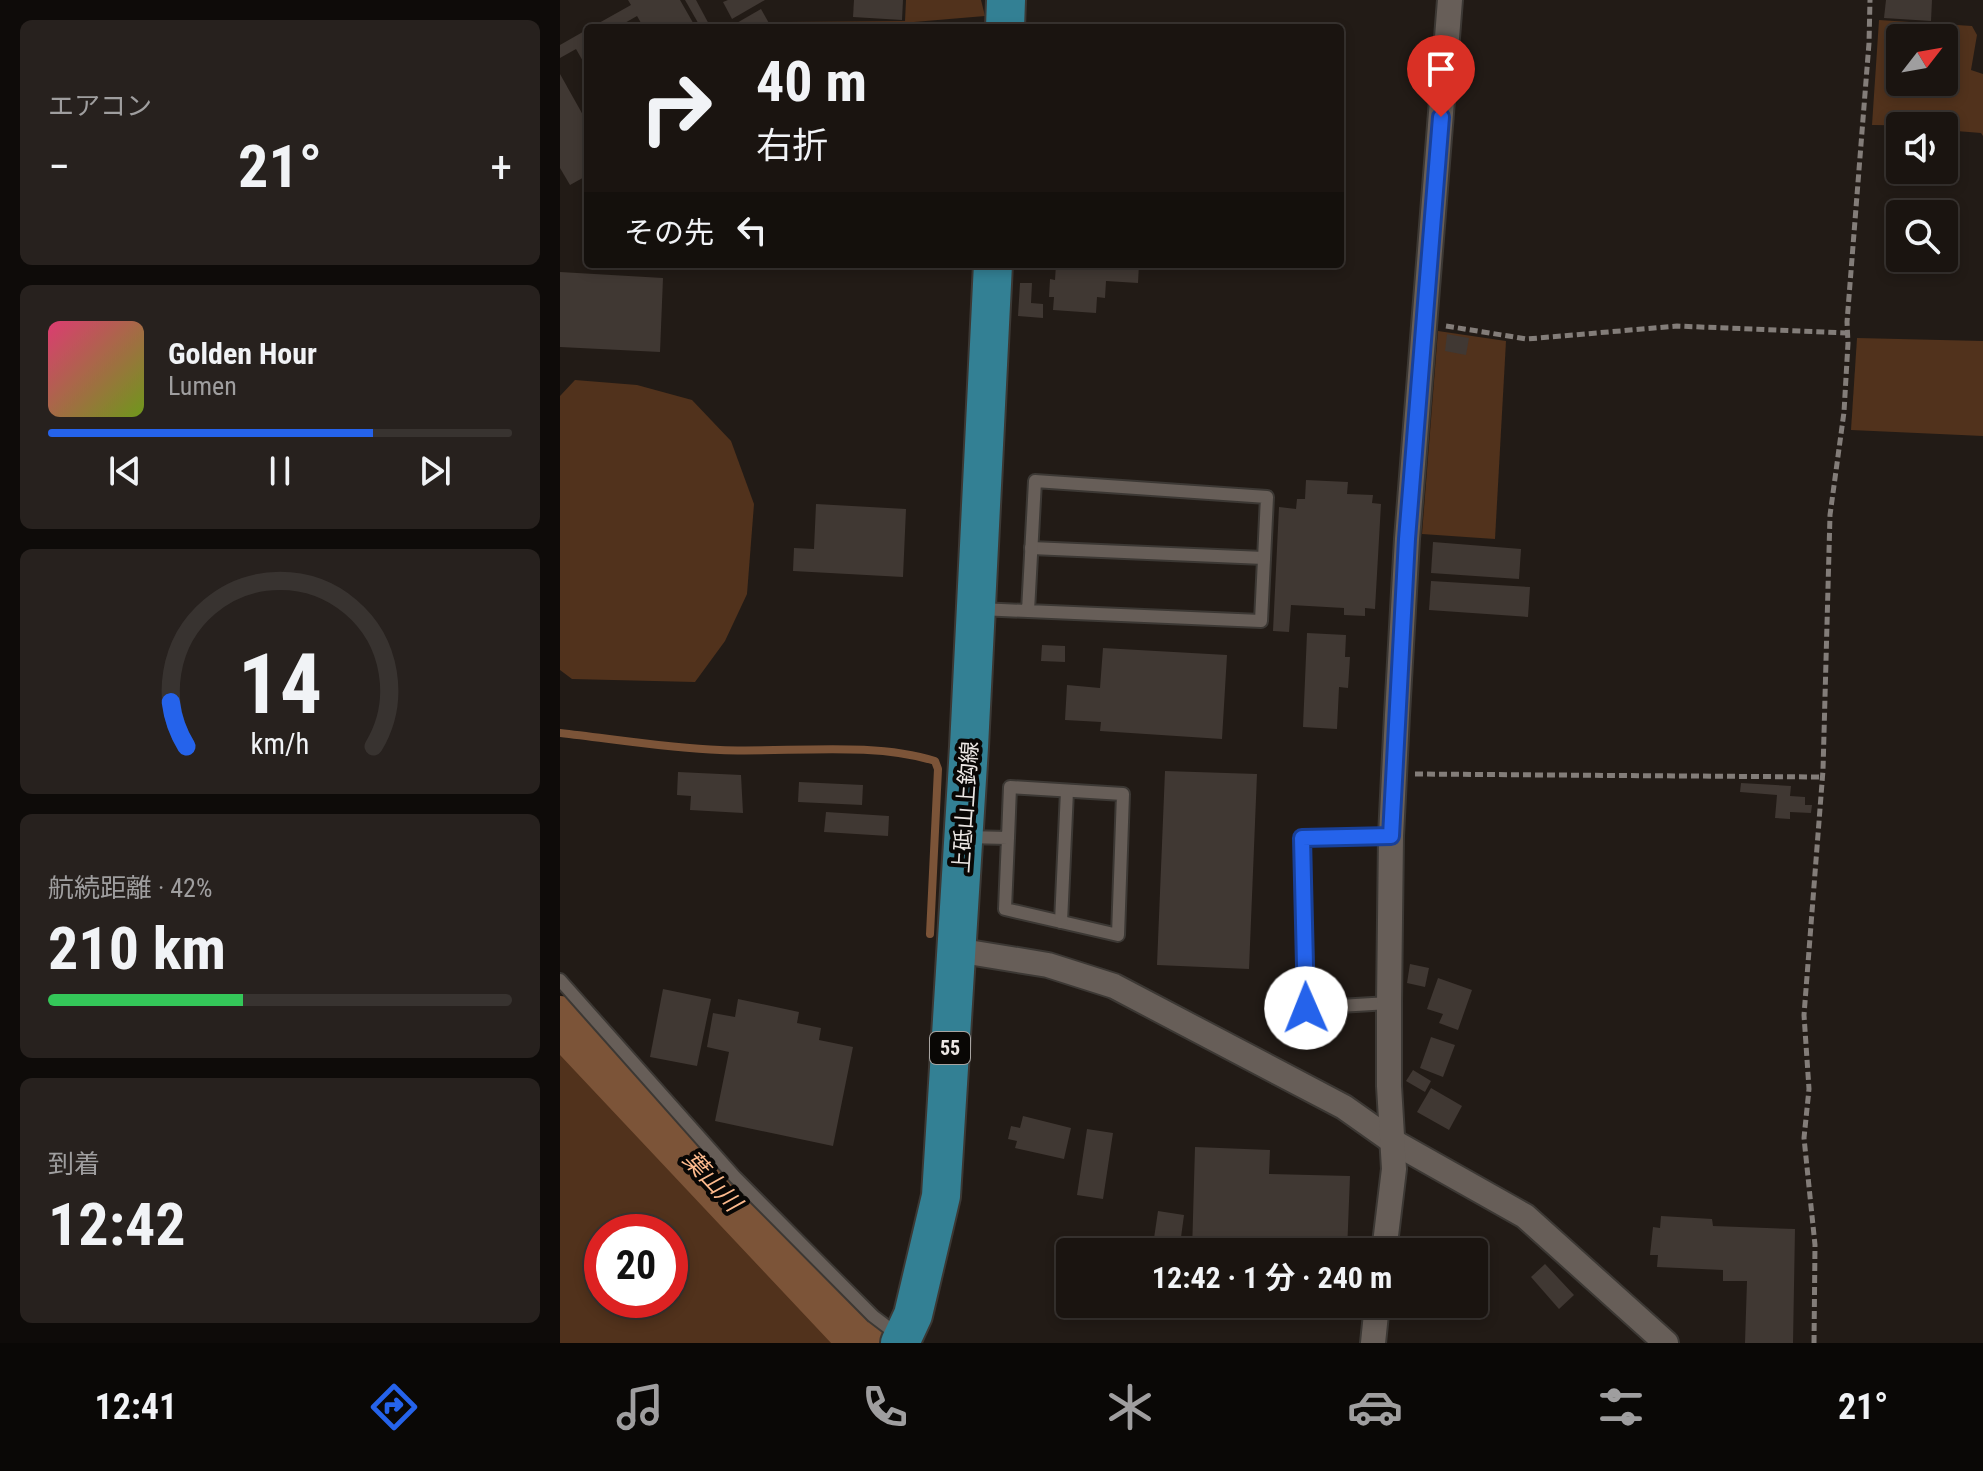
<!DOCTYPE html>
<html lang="ja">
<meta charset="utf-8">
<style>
body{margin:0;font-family:"Roboto Condensed","Noto Sans JP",sans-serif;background:#27211e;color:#f1f3f6;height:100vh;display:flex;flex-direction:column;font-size:30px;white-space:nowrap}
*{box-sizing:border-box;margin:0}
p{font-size:26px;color:#9f9e9f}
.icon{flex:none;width:44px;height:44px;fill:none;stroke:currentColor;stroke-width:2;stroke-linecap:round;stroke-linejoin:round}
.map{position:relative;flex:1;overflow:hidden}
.drawer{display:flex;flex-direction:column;gap:20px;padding:20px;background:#0e0b09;width:560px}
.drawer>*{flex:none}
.hud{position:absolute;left:24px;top:24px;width:760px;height:244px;border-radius:8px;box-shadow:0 4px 12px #0003,0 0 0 2px #383330;background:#1a1410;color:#f1f3f6;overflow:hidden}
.needle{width:52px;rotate:59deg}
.fabs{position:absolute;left:1326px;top:24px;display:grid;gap:16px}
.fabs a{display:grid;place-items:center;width:72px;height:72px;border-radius:8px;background:#1a1410;box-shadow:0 4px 12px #0003,0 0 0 2px #383330;font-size:40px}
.speed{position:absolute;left:24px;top:1214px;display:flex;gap:16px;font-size:40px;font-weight:700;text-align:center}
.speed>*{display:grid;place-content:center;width:104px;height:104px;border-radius:50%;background:#1a1410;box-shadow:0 4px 12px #0003,0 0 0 2px #383330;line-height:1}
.speed .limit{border:12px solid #d22;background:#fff;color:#111}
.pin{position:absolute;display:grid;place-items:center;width:68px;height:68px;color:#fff;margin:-82px -34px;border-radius:50% 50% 50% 0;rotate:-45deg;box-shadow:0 0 8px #0007}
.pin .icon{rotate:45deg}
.me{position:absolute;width:88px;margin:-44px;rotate:359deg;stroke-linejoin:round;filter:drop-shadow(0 0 6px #0008)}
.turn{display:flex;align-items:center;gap:28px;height:168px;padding:0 40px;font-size:36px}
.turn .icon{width:104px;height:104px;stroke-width:2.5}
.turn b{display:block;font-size:56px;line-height:68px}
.then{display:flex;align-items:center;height:76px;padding:0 40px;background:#0003;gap:16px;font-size:30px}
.big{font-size:60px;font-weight:700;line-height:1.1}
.drawer .widget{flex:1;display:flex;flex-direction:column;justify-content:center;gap:12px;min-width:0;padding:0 28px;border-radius:12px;background:#27211e}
.drawer .dial{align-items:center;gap:0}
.dial svg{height:208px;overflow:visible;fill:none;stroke:#383330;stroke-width:7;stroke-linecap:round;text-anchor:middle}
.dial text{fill:#f1f3f6;stroke:none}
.song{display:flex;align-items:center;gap:24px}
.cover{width:96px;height:96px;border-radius:12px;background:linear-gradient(135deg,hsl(340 70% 55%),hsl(80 70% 35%))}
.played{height:8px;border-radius:4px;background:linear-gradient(90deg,#2563eb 70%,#383330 70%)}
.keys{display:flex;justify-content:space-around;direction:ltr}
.heat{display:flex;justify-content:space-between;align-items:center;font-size:44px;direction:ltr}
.charge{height:12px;border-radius:6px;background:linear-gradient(90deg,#34c759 42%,#383330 0)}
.trip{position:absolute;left:496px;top:1238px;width:432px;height:80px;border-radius:8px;background:#1a1410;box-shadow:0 4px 12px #0003,0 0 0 2px #383330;font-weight:700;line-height:80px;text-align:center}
.menu{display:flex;height:128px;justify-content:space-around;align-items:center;background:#0a0806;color:#9f9e9f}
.menu .icon{width:56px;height:56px}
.menu .active{color:#2563eb}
.menu b{font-size:36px;color:#f1f3f6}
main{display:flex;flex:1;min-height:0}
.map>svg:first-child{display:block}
.green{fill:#51321c;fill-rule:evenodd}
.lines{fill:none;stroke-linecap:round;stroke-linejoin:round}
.stream{stroke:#7c5438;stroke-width:8}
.river{stroke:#7c5438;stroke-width:48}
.building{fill:#403833}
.lane-casing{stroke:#3c3834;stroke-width:16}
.street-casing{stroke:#3c3834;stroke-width:28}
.primary-casing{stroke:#3c3834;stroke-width:42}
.path{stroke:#837d79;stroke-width:5;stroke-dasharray:8 4;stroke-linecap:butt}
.lane{stroke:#675e58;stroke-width:12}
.street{stroke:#675e58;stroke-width:24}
.primary{stroke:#338094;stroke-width:38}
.route-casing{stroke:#184099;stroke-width:20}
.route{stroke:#2563eb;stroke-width:14}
.labels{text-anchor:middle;stroke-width:8;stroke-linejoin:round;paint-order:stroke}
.shield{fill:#090705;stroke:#a8a4a1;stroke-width:2}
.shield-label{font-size:20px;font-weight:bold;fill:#ece7e4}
.street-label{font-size:22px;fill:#ece7e4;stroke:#090705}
.water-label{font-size:24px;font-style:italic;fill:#fdba8d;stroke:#090705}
</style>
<main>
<section class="drawer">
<div class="widget"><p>エアコン</p>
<div class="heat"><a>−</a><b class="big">21°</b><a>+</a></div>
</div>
<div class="widget">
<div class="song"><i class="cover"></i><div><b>Golden Hour</b><p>Lumen</p></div></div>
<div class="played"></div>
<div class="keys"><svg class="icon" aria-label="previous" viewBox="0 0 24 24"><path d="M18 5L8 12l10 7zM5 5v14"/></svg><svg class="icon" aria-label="pause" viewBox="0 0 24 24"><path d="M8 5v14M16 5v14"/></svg><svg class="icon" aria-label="next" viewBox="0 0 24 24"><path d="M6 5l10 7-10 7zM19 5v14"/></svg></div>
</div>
<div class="widget dial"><svg viewBox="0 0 100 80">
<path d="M14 69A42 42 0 1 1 86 69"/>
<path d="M14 69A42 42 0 0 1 8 52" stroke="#2563eb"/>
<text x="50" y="56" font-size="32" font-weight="700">14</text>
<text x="50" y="72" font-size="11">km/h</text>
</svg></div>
<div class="widget"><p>航続距離 · 42%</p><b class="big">210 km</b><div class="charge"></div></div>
<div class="widget"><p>到着</p><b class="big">12:42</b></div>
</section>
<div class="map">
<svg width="1423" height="1343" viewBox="0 0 1423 1343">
<rect width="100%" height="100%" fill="#221b16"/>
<g class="green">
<path d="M346,0H421L425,16L354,22V28H224L225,22L345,21Z"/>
<path d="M1319,20L1412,26L1417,35L1411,70L1423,74V136L1421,133L1384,130V126L1312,125ZM1384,38V82H1340V38Z"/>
<path d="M878,331L946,341L935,539L862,534Z"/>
<path d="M1297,338L1423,341V436L1291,430Z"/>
<path d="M15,380L77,385L132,400L171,441L194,504L187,594L165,641L135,682L12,679L0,670V396Z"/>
<path d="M0,1045L285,1343H0ZM110,1232V1300H42V1232Z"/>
</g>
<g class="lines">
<path class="stream" d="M0,733C53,739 107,748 160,750C227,753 311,741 375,761L378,769L370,934"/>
<path class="river" d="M0,1020L304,1343"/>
</g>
<g class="building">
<path d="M68,0H120L136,28H84L77,16L56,28H30L71,5Z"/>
<path d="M125,0H136L151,28H141Z"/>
<path d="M168,0H205L172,19L163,2Z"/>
<path d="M294,0H343L342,20L293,17Z"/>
<path d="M1326,0H1372L1371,21L1324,18Z"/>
<path d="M201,9L210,25L205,28H178L175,24Z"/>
<path d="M28,29V70L16,49L0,58V45Z"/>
<path d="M0,74L28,124V175L10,185L0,168Z"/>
<path d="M496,264H579L578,283L546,281L545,298L537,297L536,313L493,310L494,297H489L490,279L495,280Z"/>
<path d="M0,272L103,278L100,352L0,347Z"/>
<path d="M460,283H472L471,303L483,304V318L458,316Z"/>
<path d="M887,334L909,338L906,355L885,351Z"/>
<path d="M746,480L788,482L787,494L813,495L812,503L821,504L815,609L805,608V616L784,615V608L731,605L729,632L713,631L719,507L736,509L737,499H745Z"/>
<path d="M256,504L346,509L343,577L233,571L234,548L254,549Z"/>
<path d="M873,542L961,549L959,579L871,573Z"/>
<path d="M871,581L970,587L968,617L869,610Z"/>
<path d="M747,633L786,635L785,657H790L788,688L779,687L777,729L743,727Z"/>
<path d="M482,645L505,646V662L481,661Z"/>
<path d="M543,648L667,655L662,739L540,731L541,722L505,720L507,685L540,688Z"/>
<path d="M605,771L697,774L689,969L597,965Z"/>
<path d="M118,772L181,775L183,813L130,810L131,796L117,795Z"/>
<path d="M239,782L303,785L302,805L238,802Z"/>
<path d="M1181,783L1231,786L1230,796L1245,797V805H1252L1251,813L1230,812V819L1215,818L1217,795L1180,792Z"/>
<path d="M266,812L329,816L328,836L264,832Z"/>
<path d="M850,964L869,968L865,987L847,983Z"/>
<path d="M878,978L912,990L898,1030L879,1023L883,1014L867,1009Z"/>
<path d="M103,989L151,999L137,1066L90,1057Z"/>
<path d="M178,999L239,1012L237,1023L261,1028L259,1040L293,1047L273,1146L155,1121L169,1052L147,1047L153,1013L175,1017Z"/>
<path d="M871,1037L895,1045L883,1077L860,1068Z"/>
<path d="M853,1070L871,1081L865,1092L846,1081Z"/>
<path d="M871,1088L902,1106L889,1130L857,1112Z"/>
<path d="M463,1116L511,1128L504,1159L455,1148L457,1141L448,1139L451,1126L460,1128Z"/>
<path d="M527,1129L553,1133L543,1199L517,1195Z"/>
<path d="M635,1147L710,1150L709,1174L790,1176L787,1252H632Z"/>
<path d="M598,1211L624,1215L619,1252H592Z"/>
<path d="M1101,1216L1152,1219L1153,1226L1235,1229L1233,1343H1185L1187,1281H1163V1270L1097,1267L1098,1255H1090L1093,1227L1100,1228Z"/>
<path d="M985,1264L1014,1295L999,1309L971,1277Z"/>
</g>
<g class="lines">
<g class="lane-casing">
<g id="lane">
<path d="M471,548L704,558"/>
<path d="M419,609L701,621L707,497L475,481L468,611"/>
<path d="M406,837L448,838L450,787L563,794L558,935L445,909L448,838"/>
<path d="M501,922L507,791"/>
<path d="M0,980L175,1177L313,1316L338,1335"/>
<path d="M829,1003L746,1008L742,838L831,836"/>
</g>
</g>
<g class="street-casing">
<g id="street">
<path d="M396,950L488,965L554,986L784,1107L832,1141L965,1216L1106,1343"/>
<path d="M824,1252L834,1169L829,1086V1003L831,836L837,715L847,539L890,0"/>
<path d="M813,1343L817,1304"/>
</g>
</g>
<g class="primary-casing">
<g id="primary">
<path d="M445,28L446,0"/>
<path d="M340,1343L353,1315L381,1196L409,747L433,264"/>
</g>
</g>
<g class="path">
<path d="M886,326L967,339L1117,326L1287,333"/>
<path d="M855,774L1262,777"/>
<path d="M1254,1343L1255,1245L1244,1138L1249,1089L1244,1015L1263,770L1270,515L1284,412L1288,343L1287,322L1309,43L1310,0"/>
</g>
<use href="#lane" class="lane"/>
<use href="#street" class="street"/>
<use href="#primary" class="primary"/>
</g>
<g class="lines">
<g class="route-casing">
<path id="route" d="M746,1008L742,838L831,836L847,539L881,117"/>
</g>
<use href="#route" class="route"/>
</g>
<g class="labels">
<rect class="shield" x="370" y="1032" width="40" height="32" rx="6"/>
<g class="shield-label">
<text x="390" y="1055">55</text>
</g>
<g class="street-label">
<text transform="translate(405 807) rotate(-86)" y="8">上砥山上鈎線</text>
</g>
<g class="water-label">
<text transform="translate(152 1181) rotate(47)" y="8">葉山川</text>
</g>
</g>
</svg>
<div class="fabs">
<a><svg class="needle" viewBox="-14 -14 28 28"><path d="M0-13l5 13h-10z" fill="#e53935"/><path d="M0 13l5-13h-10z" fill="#9f9e9f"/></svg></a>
<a><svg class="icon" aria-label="sound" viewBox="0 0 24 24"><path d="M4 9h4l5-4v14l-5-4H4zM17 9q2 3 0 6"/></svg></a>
<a><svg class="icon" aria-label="search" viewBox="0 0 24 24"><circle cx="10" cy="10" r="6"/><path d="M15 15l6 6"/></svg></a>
</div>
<div class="speed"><div class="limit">20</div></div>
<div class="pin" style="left:881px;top:117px;background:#d93025"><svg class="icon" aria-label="arrive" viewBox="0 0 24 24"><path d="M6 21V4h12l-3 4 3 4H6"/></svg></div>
<svg class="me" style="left:746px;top:1008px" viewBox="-20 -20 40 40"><circle r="19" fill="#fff"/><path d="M0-13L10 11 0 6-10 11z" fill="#2563eb"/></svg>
<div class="trip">12:42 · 1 分 · 240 m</div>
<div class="hud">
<div class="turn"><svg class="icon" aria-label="right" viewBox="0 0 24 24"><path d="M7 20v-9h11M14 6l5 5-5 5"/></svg><div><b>40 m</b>右折</div></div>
<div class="then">その先<svg class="icon" aria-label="left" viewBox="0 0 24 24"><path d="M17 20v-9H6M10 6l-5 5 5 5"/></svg></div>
</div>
</div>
</main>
<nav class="menu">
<b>12:41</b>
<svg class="icon active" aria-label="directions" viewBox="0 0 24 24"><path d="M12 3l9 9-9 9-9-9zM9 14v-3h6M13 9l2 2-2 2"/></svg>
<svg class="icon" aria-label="music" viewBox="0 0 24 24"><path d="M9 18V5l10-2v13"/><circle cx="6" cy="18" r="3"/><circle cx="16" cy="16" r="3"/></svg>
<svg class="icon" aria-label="phone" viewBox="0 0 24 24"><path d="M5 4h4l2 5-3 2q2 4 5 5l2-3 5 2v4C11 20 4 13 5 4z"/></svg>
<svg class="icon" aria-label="climate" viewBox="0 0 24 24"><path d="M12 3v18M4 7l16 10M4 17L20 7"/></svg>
<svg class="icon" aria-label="car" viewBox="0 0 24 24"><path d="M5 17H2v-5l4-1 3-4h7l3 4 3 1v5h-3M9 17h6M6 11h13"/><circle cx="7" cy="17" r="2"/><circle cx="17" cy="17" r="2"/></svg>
<svg class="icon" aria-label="filters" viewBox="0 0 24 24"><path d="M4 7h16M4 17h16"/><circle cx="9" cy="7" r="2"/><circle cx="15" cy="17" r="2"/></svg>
<b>21°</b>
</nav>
